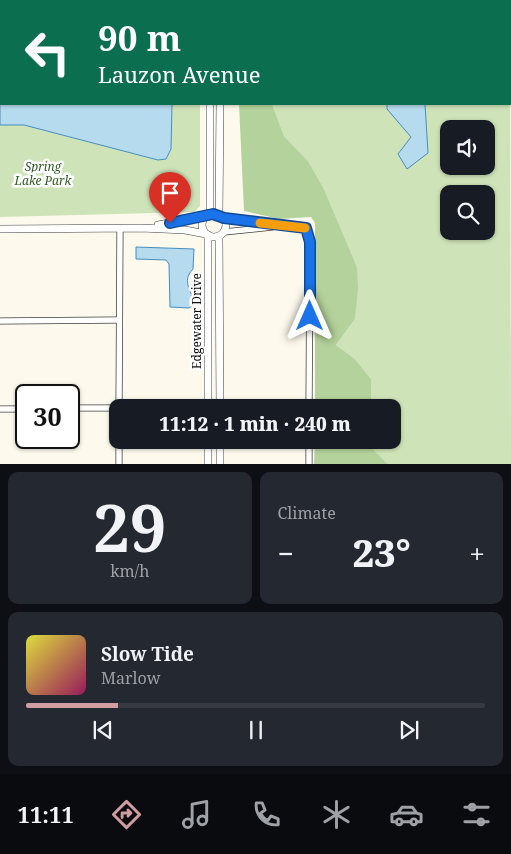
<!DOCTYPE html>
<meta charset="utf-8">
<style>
body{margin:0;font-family:"Noto Serif",serif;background:#242831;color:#f1f3f6;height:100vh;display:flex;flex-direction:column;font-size:19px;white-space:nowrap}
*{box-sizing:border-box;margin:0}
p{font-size:16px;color:#9ea1a6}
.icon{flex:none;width:28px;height:28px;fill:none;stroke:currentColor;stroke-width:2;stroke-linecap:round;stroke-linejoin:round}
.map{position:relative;height:464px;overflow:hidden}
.side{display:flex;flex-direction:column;gap:8px;padding:8px;background:#0d0f14;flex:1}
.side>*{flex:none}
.banner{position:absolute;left:0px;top:0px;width:511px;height:105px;box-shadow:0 1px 4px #0004;background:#0b6e4f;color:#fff;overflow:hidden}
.fabs{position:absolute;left:440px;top:120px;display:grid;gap:10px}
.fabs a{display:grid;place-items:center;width:55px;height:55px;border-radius:10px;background:#171b24;box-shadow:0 1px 4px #0004;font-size:25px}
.speed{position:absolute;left:15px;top:384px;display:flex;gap:10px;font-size:25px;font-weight:700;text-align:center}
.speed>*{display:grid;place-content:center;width:65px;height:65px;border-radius:50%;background:#171b24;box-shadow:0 1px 4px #0004;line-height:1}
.speed .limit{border:2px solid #111;border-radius:8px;background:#fff;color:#111}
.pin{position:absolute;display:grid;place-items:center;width:42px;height:42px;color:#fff;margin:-51px -21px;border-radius:50% 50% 50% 0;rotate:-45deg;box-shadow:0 0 5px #0007}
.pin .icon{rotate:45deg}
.me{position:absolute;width:55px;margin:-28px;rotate:0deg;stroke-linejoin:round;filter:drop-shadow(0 0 4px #0008)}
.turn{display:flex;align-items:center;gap:18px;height:105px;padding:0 15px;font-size:22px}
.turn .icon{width:65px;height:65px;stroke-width:2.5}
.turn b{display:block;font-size:35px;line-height:42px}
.big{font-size:38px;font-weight:800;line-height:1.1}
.side .card{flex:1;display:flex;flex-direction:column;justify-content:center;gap:8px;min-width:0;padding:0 18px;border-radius:10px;background:#242831}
.side .dial{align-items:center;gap:0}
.dial b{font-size:65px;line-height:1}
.song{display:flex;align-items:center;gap:15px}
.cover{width:60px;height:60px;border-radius:8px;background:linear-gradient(135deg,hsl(60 70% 55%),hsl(330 70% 35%))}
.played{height:5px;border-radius:2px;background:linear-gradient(90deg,#d29da1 20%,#363941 20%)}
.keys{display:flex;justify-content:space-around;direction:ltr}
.heat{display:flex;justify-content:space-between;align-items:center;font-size:28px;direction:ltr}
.side .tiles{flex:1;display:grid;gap:8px;grid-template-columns:1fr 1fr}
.card:last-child{grid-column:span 2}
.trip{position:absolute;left:109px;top:399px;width:292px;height:50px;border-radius:10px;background:#171b24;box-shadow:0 1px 4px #0004;font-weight:800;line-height:50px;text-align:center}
.tabs{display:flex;height:80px;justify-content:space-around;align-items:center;background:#090b0e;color:#9ea1a6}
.tabs .icon{width:35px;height:35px}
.tabs .current{color:#d29da1}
.tabs b{font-size:22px;color:#f1f3f6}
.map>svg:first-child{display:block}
.green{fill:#cfe3b9;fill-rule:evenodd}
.forest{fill:#b4d29b}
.water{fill:#b6daee;stroke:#458ebd}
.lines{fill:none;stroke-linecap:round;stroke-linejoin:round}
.minor-casing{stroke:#3e3e3e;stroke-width:7}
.tertiary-casing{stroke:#3e3e3e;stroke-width:8}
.minor{stroke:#fff;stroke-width:5.5}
.tertiary{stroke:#fff;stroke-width:7}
.route-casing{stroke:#114b97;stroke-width:12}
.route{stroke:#1a73e8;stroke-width:9}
.slow{stroke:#f59e0b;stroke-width:9}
.labels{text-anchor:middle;stroke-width:5;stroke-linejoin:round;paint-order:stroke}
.park-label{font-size:12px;font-style:italic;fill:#305b24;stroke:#fff}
.street-label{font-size:12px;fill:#0b0b0b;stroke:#fff}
</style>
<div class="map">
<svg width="511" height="464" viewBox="0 0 511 464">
<rect width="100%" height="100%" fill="#fdf9ec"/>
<g class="green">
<path d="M257,0H511L257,1Z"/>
<path d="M510,38L511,464H388L371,447V440H392V408L371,407V379L355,359L336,345L355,319L357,267L324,189L308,161L284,136L272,104H387V109L428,153L425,104H510ZM449,129H486V166H449ZM449,194H486V231H449Z"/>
<path d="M172,104H200V206L194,212L0,217V125H24L158,160L171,149Z"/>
</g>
<g class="forest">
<path d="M239,104H272L284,136L308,161L324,189L357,267L358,288L355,319L336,345L355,359L371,379V407H315V223L311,217L279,219L244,211Z"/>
<path d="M315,440H371V447L388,464H314Z"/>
</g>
<g class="water">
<path d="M0,0H172L1,1V104H172L171,149L166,159L158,160L24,125H0Z"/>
<path d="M387,104H425L428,153L407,169L398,154L411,137L387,109Z"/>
<path d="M136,247L194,249L193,269C180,283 194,290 193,305L189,308L170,307L169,264L166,260L136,259Z"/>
</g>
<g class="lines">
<g class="minor-casing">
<g id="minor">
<path d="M224,218L301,227L308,230L310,242L309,408"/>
<path d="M224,232L272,227"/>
<path d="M0,321L119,320"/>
<path d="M69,408H118"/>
<path d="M119,408L120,228"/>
<path d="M0,409H26"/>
<path d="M119,464V440"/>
<path d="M309,464V440"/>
</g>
</g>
<g class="tertiary-casing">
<g id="tertiary">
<path d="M211,1V0"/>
<path d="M221,1V0"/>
<circle cx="214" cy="225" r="12"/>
<path d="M210,215V104"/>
<path d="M219,215L220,104"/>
<path d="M158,225L207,216"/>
<path d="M0,229L141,228L185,230L206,234"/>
<path d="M208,235V408"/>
<path d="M219,237L220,408"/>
<path d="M208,440V464"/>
<path d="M220,440V464"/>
</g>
</g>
<use href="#minor" class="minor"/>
<use href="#tertiary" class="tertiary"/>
</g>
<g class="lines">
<g class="route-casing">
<path id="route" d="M170,223L213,214L224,218L306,228L310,242V316"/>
</g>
<use href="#route" class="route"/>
<path class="slow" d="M260,223L305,228"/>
</g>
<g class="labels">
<g class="park-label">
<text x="43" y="171">Spring<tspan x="43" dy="14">Lake Park</tspan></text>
</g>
<g class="street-label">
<text transform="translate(197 321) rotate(-90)" y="4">Edgewater Drive</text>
</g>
</g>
</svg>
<div class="fabs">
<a><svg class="icon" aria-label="sound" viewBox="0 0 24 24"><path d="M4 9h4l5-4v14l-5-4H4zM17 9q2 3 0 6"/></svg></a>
<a><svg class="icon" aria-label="search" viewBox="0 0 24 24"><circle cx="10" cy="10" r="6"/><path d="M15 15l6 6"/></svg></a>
</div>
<div class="speed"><div class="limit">30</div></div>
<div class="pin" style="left:170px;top:223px;background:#d93025"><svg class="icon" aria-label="arrive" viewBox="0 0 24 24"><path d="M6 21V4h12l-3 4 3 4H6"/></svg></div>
<svg class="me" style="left:310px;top:316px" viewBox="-20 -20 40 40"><path d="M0-17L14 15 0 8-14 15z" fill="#1a73e8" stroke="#fff" stroke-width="4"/></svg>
<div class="trip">11:12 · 1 min · 240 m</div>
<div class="banner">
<div class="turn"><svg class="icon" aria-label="left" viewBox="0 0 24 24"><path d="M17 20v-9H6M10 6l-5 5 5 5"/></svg><div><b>90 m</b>Lauzon Avenue</div></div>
</div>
</div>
<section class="side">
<div class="tiles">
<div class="card dial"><b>29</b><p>km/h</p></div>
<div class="card"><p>Climate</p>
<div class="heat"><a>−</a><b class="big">23°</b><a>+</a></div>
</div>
<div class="card">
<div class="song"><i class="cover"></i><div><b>Slow Tide</b><p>Marlow</p></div></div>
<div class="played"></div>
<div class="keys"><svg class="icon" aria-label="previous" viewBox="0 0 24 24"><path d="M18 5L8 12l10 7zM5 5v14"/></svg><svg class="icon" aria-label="pause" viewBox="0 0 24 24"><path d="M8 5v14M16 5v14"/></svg><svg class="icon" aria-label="next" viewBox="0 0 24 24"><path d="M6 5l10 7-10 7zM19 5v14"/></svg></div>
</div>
</div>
</section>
<nav class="tabs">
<b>11:11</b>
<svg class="icon current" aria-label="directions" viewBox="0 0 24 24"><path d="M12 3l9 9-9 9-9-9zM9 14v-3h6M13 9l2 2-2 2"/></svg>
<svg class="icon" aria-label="music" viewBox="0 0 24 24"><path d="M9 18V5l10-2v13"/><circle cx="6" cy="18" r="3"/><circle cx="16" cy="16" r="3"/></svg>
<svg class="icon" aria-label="phone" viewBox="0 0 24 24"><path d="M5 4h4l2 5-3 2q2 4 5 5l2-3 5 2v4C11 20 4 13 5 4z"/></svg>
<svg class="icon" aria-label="climate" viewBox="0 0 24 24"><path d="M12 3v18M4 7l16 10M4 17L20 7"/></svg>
<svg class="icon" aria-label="car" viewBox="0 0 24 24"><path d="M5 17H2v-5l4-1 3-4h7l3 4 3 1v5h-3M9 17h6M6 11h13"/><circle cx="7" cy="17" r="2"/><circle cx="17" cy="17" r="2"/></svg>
<svg class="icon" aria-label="filters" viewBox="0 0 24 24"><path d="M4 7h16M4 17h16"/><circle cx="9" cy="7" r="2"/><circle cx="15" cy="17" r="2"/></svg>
</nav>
